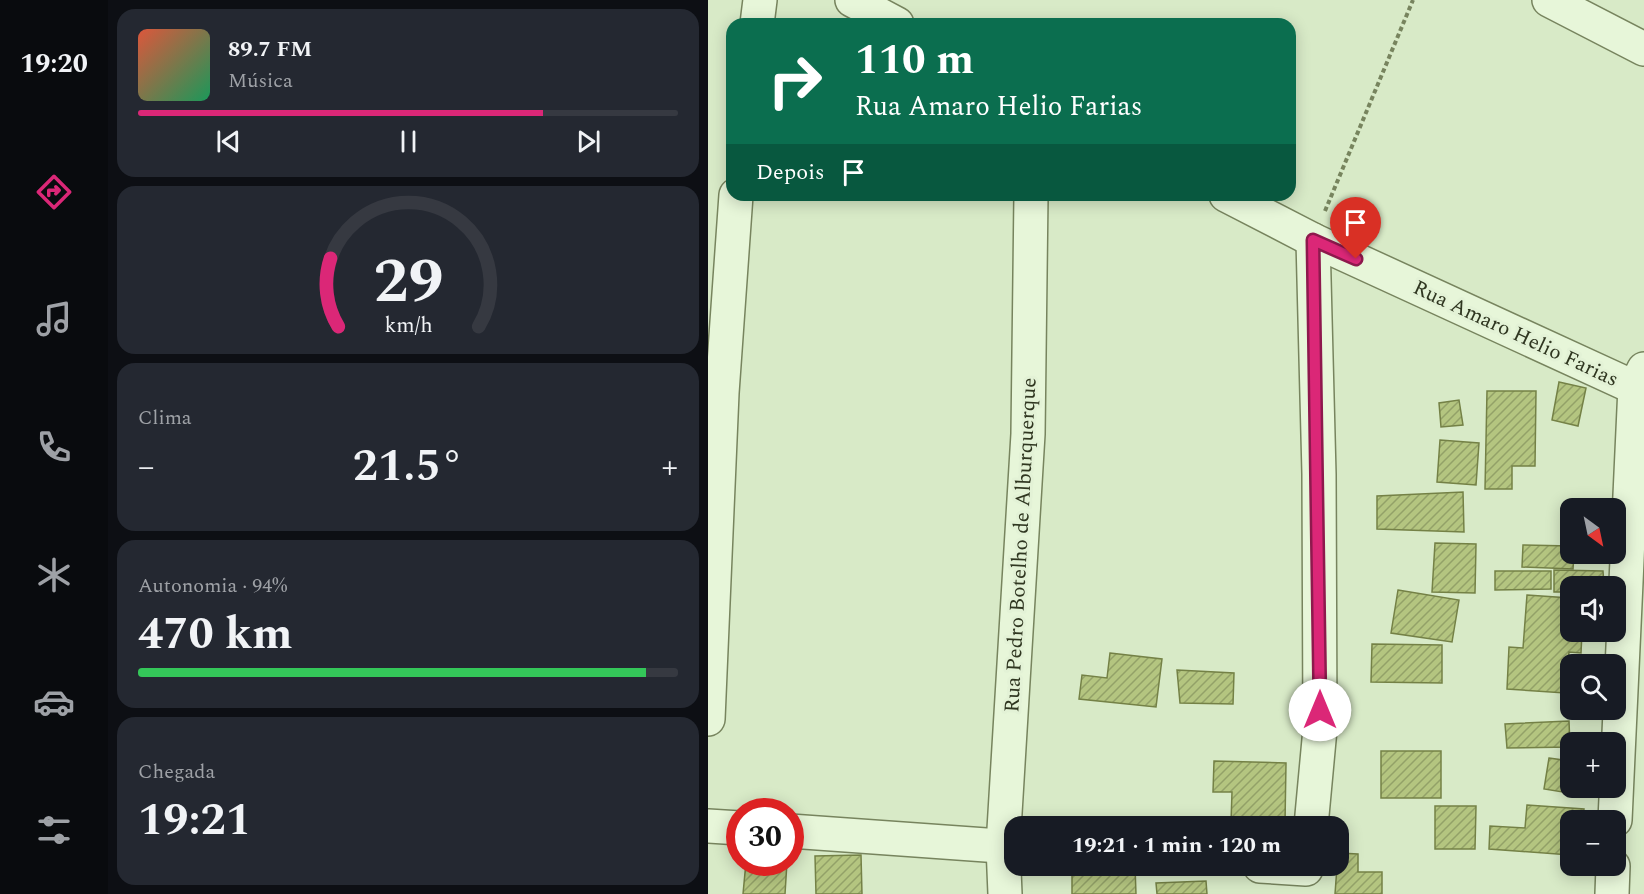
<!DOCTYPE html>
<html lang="pt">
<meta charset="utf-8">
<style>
body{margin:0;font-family:Spectral,serif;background:#242831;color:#f1f3f6;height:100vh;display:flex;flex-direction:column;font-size:22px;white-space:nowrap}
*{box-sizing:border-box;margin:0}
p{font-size:20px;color:#9ea1a6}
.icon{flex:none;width:33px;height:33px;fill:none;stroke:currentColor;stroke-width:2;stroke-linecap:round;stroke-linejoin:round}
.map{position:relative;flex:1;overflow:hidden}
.details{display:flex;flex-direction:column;gap:9px;padding:9px;background:#0d0f14;width:600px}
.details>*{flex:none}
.hud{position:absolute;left:18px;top:18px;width:570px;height:183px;border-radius:18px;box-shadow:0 3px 15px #0003;background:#0b6e4f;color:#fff;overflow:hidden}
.needle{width:39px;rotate:147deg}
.tools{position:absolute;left:852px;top:498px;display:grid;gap:12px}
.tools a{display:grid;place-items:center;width:66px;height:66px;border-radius:12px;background:#171b24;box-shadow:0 3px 15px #0003;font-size:30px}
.speed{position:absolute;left:18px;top:798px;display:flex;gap:12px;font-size:30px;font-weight:700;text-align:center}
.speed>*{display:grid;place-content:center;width:78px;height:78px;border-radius:50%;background:#171b24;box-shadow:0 3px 15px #0003;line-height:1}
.speed .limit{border:9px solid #d22;background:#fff;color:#111}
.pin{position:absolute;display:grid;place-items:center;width:51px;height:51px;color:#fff;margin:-62px -26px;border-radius:50% 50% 50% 0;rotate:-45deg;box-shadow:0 0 6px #0007}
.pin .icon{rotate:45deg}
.me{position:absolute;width:66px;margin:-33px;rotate:0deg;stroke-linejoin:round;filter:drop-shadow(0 0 4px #0008)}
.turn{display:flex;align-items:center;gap:21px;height:126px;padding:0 30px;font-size:27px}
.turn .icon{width:78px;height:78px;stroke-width:2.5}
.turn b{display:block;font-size:42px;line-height:51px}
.then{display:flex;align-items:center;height:57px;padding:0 30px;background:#0003;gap:12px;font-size:22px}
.big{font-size:45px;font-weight:700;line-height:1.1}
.details .widget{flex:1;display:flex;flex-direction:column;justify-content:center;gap:9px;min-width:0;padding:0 21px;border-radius:18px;background:#242831}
.details .dial{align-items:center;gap:0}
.dial svg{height:156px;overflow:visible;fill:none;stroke:#363941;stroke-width:7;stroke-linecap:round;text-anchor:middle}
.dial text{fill:#f1f3f6;stroke:none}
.song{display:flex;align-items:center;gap:18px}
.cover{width:72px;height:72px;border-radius:9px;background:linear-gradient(135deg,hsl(10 70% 55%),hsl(150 70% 35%))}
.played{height:6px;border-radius:3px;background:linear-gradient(90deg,#db2777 75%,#363941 75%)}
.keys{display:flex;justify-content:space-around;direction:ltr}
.heat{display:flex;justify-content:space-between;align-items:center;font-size:33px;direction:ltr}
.charge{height:9px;border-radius:4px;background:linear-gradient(90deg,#34c759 94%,#363941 0)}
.trip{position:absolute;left:296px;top:816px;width:345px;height:60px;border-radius:18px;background:#171b24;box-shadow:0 3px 15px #0003;font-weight:700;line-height:60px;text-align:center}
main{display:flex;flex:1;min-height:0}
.dock{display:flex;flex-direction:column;width:108px;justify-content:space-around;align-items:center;background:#090b0e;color:#9ea1a6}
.dock .icon{width:42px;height:42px}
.dock .on{color:#db2777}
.dock b{font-size:27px;color:#f1f3f6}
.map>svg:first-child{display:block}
.building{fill:url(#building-hatch);stroke:#748146;stroke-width:1.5}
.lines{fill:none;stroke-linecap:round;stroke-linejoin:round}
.minor-casing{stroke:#77845e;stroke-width:36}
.path{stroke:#77845e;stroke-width:4;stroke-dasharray:4.5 3;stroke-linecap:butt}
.minor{stroke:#e7f6d9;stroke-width:33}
.route-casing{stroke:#8e194d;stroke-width:15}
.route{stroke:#db2777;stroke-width:10}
.labels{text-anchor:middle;stroke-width:6;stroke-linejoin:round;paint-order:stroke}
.street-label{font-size:21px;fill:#2f3620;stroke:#e3f2d6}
</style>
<main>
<nav class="dock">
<b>19:20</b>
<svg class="icon on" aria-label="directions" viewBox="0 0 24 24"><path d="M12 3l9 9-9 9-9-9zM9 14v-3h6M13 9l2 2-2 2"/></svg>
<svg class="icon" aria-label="music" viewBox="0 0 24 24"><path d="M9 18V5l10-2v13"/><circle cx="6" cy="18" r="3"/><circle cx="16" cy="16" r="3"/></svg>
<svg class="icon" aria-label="phone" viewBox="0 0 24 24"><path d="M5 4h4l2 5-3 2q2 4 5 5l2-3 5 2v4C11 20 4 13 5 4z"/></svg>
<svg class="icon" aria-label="climate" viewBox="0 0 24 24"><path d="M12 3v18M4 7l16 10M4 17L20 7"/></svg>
<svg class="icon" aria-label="car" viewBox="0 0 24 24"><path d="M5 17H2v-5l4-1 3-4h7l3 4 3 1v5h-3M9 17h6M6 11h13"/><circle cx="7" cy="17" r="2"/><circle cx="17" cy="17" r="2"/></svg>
<svg class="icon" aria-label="filters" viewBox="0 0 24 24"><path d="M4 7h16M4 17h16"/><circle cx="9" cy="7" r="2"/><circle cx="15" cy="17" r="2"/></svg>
</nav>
<section class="details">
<div class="widget">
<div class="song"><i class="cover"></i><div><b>89.7 FM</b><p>Música</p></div></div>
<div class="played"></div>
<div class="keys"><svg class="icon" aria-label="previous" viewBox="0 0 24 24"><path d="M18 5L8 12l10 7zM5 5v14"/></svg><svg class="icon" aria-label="pause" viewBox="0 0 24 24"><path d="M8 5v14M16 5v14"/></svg><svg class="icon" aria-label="next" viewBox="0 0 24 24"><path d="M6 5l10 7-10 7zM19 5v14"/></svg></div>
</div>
<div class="widget dial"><svg viewBox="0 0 100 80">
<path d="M14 69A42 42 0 1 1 86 69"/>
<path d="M14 69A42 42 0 0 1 10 34" stroke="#db2777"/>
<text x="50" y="56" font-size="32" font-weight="700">29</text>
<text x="50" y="72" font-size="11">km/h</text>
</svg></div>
<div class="widget"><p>Clima</p>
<div class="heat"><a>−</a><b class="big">21.5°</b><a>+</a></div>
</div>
<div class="widget"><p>Autonomia · 94%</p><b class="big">470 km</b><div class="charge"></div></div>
<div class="widget"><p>Chegada</p><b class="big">19:21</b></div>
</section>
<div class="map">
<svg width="936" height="894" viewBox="0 0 936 894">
<defs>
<pattern id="building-hatch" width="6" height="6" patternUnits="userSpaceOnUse" patternTransform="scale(1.5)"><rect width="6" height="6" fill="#b4c580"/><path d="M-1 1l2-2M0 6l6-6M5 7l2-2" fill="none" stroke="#93a168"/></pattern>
</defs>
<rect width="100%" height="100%" fill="#d8eac7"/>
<g class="building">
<path d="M851,382L878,388L870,426L844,420Z"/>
<path d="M779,391H828L827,466H804V489H777Z"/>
<path d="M751,400L755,425L733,427L731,403Z"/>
<path d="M732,440L771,443L768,485L729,482Z"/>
<path d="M755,492L756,532L669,529V496Z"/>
<path d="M727,543L768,544L767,593L724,592Z"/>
<path d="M815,545L862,546V554H866L865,569L814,567Z"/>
<path d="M846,570L895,571L896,586H862V592H846Z"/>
<path d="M787,571H843V589L787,590Z"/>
<path d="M690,590L751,600L744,642L683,633Z"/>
<path d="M819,595L862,598V632H874L873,653L861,652L857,693L799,689L801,647L815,648Z"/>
<path d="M664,644L734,645V683L663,682Z"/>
<path d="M402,653L454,659L448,707L371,699L374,675L399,678Z"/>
<path d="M469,670L526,673L525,704L472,703Z"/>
<path d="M861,721L862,747L799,748L797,724Z"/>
<rect x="673" y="751" width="60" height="47"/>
<path d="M841,758L862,761V788H874L873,795L836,789Z"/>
<path d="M506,761L578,763L577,823H523L524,792H505Z"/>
<path d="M819,805L876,809L875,820H862V855L781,849L782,826L817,828Z"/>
<path d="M727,806H768L767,849H727Z"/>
<path d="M630,853L650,854V872H674V894H627Z"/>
<path d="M153,855L154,894H108L107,856Z"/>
<path d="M38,862H79L77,894H35Z"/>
<path d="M364,866H427L428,894H364Z"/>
<path d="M498,881L499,894H449L448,883Z"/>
</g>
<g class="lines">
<g class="minor-casing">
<g id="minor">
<path d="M144,0L189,24"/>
<path d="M841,0L936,49"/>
<path d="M49,24L52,0"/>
<path d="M518,195L605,240L936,392"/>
<path d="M0,719L14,393L28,195"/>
<path d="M907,820L927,387L936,369"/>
<path d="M0,826L32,828"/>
<path d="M603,826L612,729L611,474L605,240"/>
<path d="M82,831L306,847"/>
<path d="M552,866L598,869"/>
<path d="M297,894L295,846L320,434L323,195"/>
<path d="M904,894L905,866"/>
</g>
</g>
<path class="path" d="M617,211L705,0"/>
<use href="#minor" class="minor"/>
</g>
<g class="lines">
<g class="route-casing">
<path id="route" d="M612,710L605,240L648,259"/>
</g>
<use href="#route" class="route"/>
</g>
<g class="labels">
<g class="street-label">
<text transform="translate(808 333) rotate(25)" y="7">Rua Amaro Helio Farias</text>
<text transform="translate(312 545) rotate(-87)" y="7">Rua Pedro Botelho de Alburquerque</text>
</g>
</g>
</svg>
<div class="tools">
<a><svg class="needle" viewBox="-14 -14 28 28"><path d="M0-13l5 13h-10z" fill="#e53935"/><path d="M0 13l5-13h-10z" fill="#9ea1a6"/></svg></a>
<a><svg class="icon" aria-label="sound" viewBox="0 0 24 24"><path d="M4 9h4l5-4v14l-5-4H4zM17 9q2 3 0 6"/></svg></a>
<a><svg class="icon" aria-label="search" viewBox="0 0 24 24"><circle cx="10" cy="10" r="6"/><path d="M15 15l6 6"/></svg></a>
<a>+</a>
<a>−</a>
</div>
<div class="speed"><div class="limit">30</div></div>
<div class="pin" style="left:648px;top:259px;background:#d93025"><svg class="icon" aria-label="arrive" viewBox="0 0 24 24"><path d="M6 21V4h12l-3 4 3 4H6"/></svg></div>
<svg class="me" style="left:612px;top:710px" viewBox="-20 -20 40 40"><circle r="19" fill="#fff"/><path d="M0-13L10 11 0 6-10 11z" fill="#db2777"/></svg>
<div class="trip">19:21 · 1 min · 120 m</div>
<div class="hud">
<div class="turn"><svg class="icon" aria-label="right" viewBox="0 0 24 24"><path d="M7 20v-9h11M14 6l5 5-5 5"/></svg><div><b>110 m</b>Rua Amaro Helio Farias</div></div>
<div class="then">Depois<svg class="icon" aria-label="arrive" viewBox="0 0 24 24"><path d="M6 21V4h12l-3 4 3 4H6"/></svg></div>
</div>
</div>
</main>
